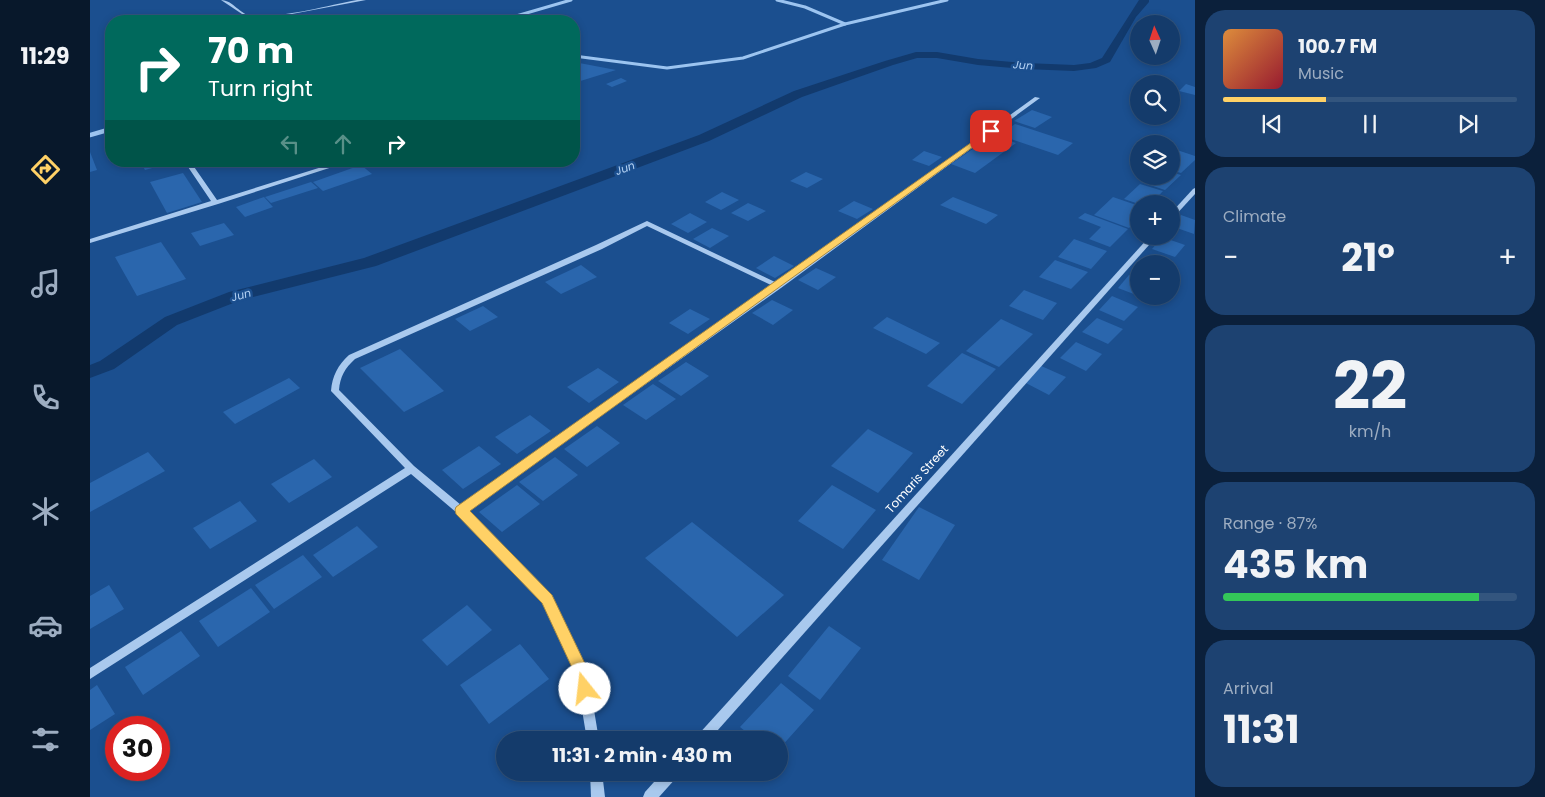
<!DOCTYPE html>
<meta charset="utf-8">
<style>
body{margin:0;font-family:Poppins,sans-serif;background:#1d4271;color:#f1f3f6;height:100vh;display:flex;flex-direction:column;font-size:19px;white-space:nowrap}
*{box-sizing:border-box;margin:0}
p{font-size:16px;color:#9dadc1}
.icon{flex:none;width:28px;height:28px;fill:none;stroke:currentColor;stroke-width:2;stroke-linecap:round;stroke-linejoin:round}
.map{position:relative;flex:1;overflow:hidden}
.panel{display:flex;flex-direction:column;gap:10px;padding:10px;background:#0b203b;width:350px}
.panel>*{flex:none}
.guide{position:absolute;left:15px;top:15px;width:475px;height:152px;border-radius:20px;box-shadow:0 2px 8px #0003,0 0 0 1px #33557e;background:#00695c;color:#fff;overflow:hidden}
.needle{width:32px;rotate:357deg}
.buttons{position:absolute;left:1040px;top:15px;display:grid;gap:10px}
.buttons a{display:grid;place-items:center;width:50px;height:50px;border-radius:50%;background:#143b6b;box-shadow:0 2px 8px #0003,0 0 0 1px #33557e;font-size:25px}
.speed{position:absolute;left:15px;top:716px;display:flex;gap:10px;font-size:25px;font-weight:700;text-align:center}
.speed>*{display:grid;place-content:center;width:65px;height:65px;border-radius:50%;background:#143b6b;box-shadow:0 2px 8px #0003,0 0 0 1px #33557e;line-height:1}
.speed .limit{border:8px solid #d22;background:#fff;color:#111}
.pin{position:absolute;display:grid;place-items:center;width:42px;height:42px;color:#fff;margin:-21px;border-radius:10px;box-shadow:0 2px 8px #0006}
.me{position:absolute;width:55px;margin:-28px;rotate:344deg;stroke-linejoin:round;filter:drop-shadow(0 0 4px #0008)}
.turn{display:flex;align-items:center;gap:18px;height:105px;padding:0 20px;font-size:22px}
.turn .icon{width:65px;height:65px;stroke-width:2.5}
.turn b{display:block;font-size:35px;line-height:42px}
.lanes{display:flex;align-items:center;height:48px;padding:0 20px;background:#0003;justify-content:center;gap:25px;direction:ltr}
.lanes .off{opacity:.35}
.big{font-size:38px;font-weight:700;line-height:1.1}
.panel .tile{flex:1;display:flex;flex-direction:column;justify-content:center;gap:8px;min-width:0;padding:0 18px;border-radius:20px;background:#1d4271}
.panel .dial{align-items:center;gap:0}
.dial b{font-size:65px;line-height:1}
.song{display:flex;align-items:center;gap:15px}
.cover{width:60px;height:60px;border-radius:8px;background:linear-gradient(135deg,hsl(30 70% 55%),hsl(350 70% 35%))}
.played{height:5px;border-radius:2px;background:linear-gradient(90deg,#ffd166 35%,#33557e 35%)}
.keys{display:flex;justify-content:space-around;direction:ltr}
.heat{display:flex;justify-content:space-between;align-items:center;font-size:28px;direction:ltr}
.charge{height:8px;border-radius:4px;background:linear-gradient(90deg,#34c759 87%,#33557e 0)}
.trip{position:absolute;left:406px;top:731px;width:292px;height:50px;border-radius:25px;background:#143b6b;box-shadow:0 2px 8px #0003,0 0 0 1px #33557e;font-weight:700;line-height:50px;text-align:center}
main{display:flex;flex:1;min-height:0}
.dock{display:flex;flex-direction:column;width:90px;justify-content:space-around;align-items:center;background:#08182b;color:#9dadc1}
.dock .icon{width:35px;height:35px}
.dock .selected{color:#ffd166}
.dock b{font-size:22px;color:#f1f3f6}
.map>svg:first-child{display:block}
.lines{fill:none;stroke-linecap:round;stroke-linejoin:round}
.stream-far1{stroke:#9cc4f0;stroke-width:3}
.stream{stroke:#9cc4f0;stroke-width:4.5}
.canal{fill:#123a6d;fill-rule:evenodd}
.building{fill:#2a66ad}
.minor{fill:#a9c9ee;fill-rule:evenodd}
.route{fill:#ffd166;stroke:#a68842}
.labels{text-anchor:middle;stroke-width:5;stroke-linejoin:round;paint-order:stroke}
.far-water-label{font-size:11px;font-style:italic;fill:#b5d3f5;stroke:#1b4f8f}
.street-label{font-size:12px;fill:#fff;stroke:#1b4f8f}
</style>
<main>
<nav class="dock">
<b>11:29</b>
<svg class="icon selected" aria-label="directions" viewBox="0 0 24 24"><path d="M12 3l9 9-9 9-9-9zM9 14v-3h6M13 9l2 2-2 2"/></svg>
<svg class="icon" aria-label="music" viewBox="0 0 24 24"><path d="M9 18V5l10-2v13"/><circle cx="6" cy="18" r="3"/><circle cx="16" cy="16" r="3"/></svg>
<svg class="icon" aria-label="phone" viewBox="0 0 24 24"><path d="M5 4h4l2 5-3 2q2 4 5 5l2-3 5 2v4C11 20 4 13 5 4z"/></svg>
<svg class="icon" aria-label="climate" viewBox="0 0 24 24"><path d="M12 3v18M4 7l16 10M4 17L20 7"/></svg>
<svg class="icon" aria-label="car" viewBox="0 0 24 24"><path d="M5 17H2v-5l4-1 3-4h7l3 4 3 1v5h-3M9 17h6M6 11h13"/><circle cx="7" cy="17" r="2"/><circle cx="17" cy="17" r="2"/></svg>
<svg class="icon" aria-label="filters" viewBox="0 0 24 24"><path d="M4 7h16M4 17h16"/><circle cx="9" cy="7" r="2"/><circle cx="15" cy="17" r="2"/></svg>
</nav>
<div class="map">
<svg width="1105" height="797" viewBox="0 0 1105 797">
<rect width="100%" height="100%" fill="#1b4f8f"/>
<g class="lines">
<g class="stream-far1">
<path d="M687,0L715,7L755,24"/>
<path d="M409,21L481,0"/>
<path d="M484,56L577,68L653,58L755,24L857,0"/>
</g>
<path class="stream" d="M0,135L21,129"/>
<path class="canal" d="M1049,0H1059V2L1046,17L1020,62L1006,68L984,71L935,69L888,65L847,58H827L803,65L712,97L619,141L286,266L151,300L87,325L24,369L0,378V365L10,361L75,317L139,292L274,258L609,135L704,91L795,61L826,52H847L888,59L935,63L984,65L1000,63L1012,58Z"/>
</g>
<g class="building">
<path d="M484,62L526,70L484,83Z"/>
<path d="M531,78L537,81L522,87L516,84Z"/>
<path d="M1096,84L1105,87V95L1089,91Z"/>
<path d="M942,110L962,117L945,128L924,121Z"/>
<path d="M925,124L983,143L968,155L909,135Z"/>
<path d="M903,135L926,143L885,173L861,164Z"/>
<path d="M1081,148L1105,156V160L1091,173L1081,170Z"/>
<path d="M834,151L852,157L839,166L822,160Z"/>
<path d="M0,152L7,170L0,172Z"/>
<path d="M50,161H84V162L55,170Z"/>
<path d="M107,161H132V162L111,167Z"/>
<path d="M271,165L282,174L233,191L223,182Z"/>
<path d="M716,172L733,179L717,188L700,181Z"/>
<path d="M1081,172L1091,175L1075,190L1051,182L1057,176H1081Z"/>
<path d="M93,173L112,202L77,213L60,182Z"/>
<path d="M221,182L228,188L181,203L175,197Z"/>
<path d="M1050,184L1073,191L1061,204H1049L1034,199Z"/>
<path d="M632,192L649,200L631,210L615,202Z"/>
<path d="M174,197L183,207L155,217L146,207Z"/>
<path d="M863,197L908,215L896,224L850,205Z"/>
<path d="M1023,197L1049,206V218L1039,228L1004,215Z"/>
<path d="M764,201L783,209L767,219L748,211Z"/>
<path d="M658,203L676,211L658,221L641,213Z"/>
<path d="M600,213L617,222L598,233L581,224Z"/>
<path d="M995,213L1038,229L1020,247L999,239L1011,227L988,218Z"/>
<path d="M1091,215L1105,220L1104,234L1081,226Z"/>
<path d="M134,223L144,235L110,246L101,233Z"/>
<path d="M622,228L639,236L620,248L603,239Z"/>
<path d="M1072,237L1095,245L1085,257L1062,249Z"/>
<path d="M984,239L1017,251L1001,269L968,257Z"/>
<path d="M71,242L96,279L47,296L25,257Z"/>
<path d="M684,256L704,266L685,278L666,268Z"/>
<path d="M1055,257L1074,264H1049V271L1044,269Z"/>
<path d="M965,260L998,272L981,289L949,277Z"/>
<path d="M491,265L507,277L471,294L455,282Z"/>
<path d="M726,268L746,277L728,290L708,280Z"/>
<path d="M1039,275L1049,279V296L1028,288Z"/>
<path d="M934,290L967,303L953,320L919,306Z"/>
<path d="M1022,296L1048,307L1034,321L1009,310Z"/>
<path d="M682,300L703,310L683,325L662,313Z"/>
<path d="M393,306L408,317L380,331L365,319Z"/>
<path d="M600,309L620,319L598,334L579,323Z"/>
<path d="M797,317L850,343L836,354L783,328Z"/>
<path d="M1007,318L1033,329L1018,344L992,332Z"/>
<path d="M911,319L943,334L909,367L876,351Z"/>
<path d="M986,342L1012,354L996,371L970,358Z"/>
<path d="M310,349L354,391L314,412L270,368Z"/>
<path d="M872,353L906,369L872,404L837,386Z"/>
<path d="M596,362L619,376L591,396L568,381Z"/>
<path d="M949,365L976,377L959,395L932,381Z"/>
<path d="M508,368L529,382L499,403L477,387Z"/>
<path d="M199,378L210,388L145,424L133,412Z"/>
<path d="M563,384L586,399L556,420L533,405Z"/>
<path d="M440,415L461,431L427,454L405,437Z"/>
<path d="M507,426L530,443L497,467L474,449Z"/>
<path d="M778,429L823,453L788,493L741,466Z"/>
<path d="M389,446L411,464L373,489L352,470Z"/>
<path d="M58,452L75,471L0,512V483Z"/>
<path d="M465,457L488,475L453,501L429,482Z"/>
<path d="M224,459L242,477L199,503L181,484Z"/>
<path d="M427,485L450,504L412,532L389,512Z"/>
<path d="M742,485L786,510L753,549L708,521Z"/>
<path d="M150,501L167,521L120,549L103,528Z"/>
<path d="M829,507L865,525L829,580L792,560Z"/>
<path d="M602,522L694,595L647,637L555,558Z"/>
<path d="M267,526L288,547L243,577L223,555Z"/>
<path d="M213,555L232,577L184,609L165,585Z"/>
<path d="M19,585L34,609L0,629V596Z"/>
<path d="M161,588L180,612L128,647L109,621Z"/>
<path d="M377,605L402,630L357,666L332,640Z"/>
<path d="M739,626L771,648L730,700L698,676Z"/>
<path d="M91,631L110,656L53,695L35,667Z"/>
<path d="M430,644L459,679L399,724L370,685Z"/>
<path d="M691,683L724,710L690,748V740H666L650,727Z"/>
<path d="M7,685L25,714L0,730V690Z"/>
</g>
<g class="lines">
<g class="minor">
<path d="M131,0C143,0 150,15 162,16C192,18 236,6 267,0H276L186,17L158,18Z"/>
<path d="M945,97L950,98L691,288L378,510L461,596L498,674L509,740H497L486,674L453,602L367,513L321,474L0,679V668L315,468L241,391C242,376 248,365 259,355L506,245L557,221L687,283ZM557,226L683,286L371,505L324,466L249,390C250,377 255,368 265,359L512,249Z"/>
<path d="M94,161H100L127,200L251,161H261L128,204L0,243V239L121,201Z"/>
<path d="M1105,188V194L1083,218L1081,219V213L1103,189Z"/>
<path d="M1060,236H1067L619,740H605L607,736Z"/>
<path d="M500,772H512L515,797H501Z"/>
<path d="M573,772H588L587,777L569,797H553L555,792Z"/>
</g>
</g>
<path class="route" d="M899,130L905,131L380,511L462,595L500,674L503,689L500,695L495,697L489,695L485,674L452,603L366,514L365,510L366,507Z"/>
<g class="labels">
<g class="far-water-label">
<text transform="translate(933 65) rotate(4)" y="4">Jun</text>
<text transform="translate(535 168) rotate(-20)" y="4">Jun</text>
<text transform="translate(151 295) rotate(-16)" y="4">Jun</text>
</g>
<g class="street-label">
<text transform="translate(827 479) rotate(-48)" y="4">Tomaris Street</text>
</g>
</g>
</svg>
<div class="buttons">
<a><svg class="needle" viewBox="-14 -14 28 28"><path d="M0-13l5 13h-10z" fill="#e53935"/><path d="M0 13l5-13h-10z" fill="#9dadc1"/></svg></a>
<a><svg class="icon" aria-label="search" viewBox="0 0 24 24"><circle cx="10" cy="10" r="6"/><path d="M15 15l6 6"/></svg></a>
<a><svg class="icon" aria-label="layers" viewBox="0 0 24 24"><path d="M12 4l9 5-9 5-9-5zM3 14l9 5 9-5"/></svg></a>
<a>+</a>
<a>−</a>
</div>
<div class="speed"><div class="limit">30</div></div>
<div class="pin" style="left:901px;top:131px;background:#d93025"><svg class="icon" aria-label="arrive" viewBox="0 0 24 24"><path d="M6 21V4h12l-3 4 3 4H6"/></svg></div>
<svg class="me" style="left:495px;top:689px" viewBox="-20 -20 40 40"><circle r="19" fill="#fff"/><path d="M0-13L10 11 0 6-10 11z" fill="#ffd166"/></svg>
<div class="trip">11:31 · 2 min · 430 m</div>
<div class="guide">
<div class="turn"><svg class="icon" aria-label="right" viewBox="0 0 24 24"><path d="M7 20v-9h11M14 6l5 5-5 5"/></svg><div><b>70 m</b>Turn right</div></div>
<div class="lanes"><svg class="icon off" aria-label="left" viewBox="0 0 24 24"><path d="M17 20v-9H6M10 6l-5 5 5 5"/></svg><svg class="icon off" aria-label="ahead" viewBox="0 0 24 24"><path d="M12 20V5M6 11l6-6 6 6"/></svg><svg class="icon" aria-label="right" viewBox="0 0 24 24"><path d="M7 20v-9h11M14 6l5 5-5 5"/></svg></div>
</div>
</div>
<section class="panel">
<div class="tile">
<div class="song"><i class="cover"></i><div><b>100.7 FM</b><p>Music</p></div></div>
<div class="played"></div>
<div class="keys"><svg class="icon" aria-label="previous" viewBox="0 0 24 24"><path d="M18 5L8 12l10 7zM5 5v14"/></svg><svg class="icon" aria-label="pause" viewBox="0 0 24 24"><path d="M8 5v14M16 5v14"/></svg><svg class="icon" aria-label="next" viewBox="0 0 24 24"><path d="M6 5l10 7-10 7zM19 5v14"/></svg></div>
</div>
<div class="tile"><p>Climate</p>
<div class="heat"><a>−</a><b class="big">21°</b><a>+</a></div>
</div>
<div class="tile dial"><b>22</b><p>km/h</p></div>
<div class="tile"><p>Range · 87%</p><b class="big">435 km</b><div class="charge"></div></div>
<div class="tile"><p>Arrival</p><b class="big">11:31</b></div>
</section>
</main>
